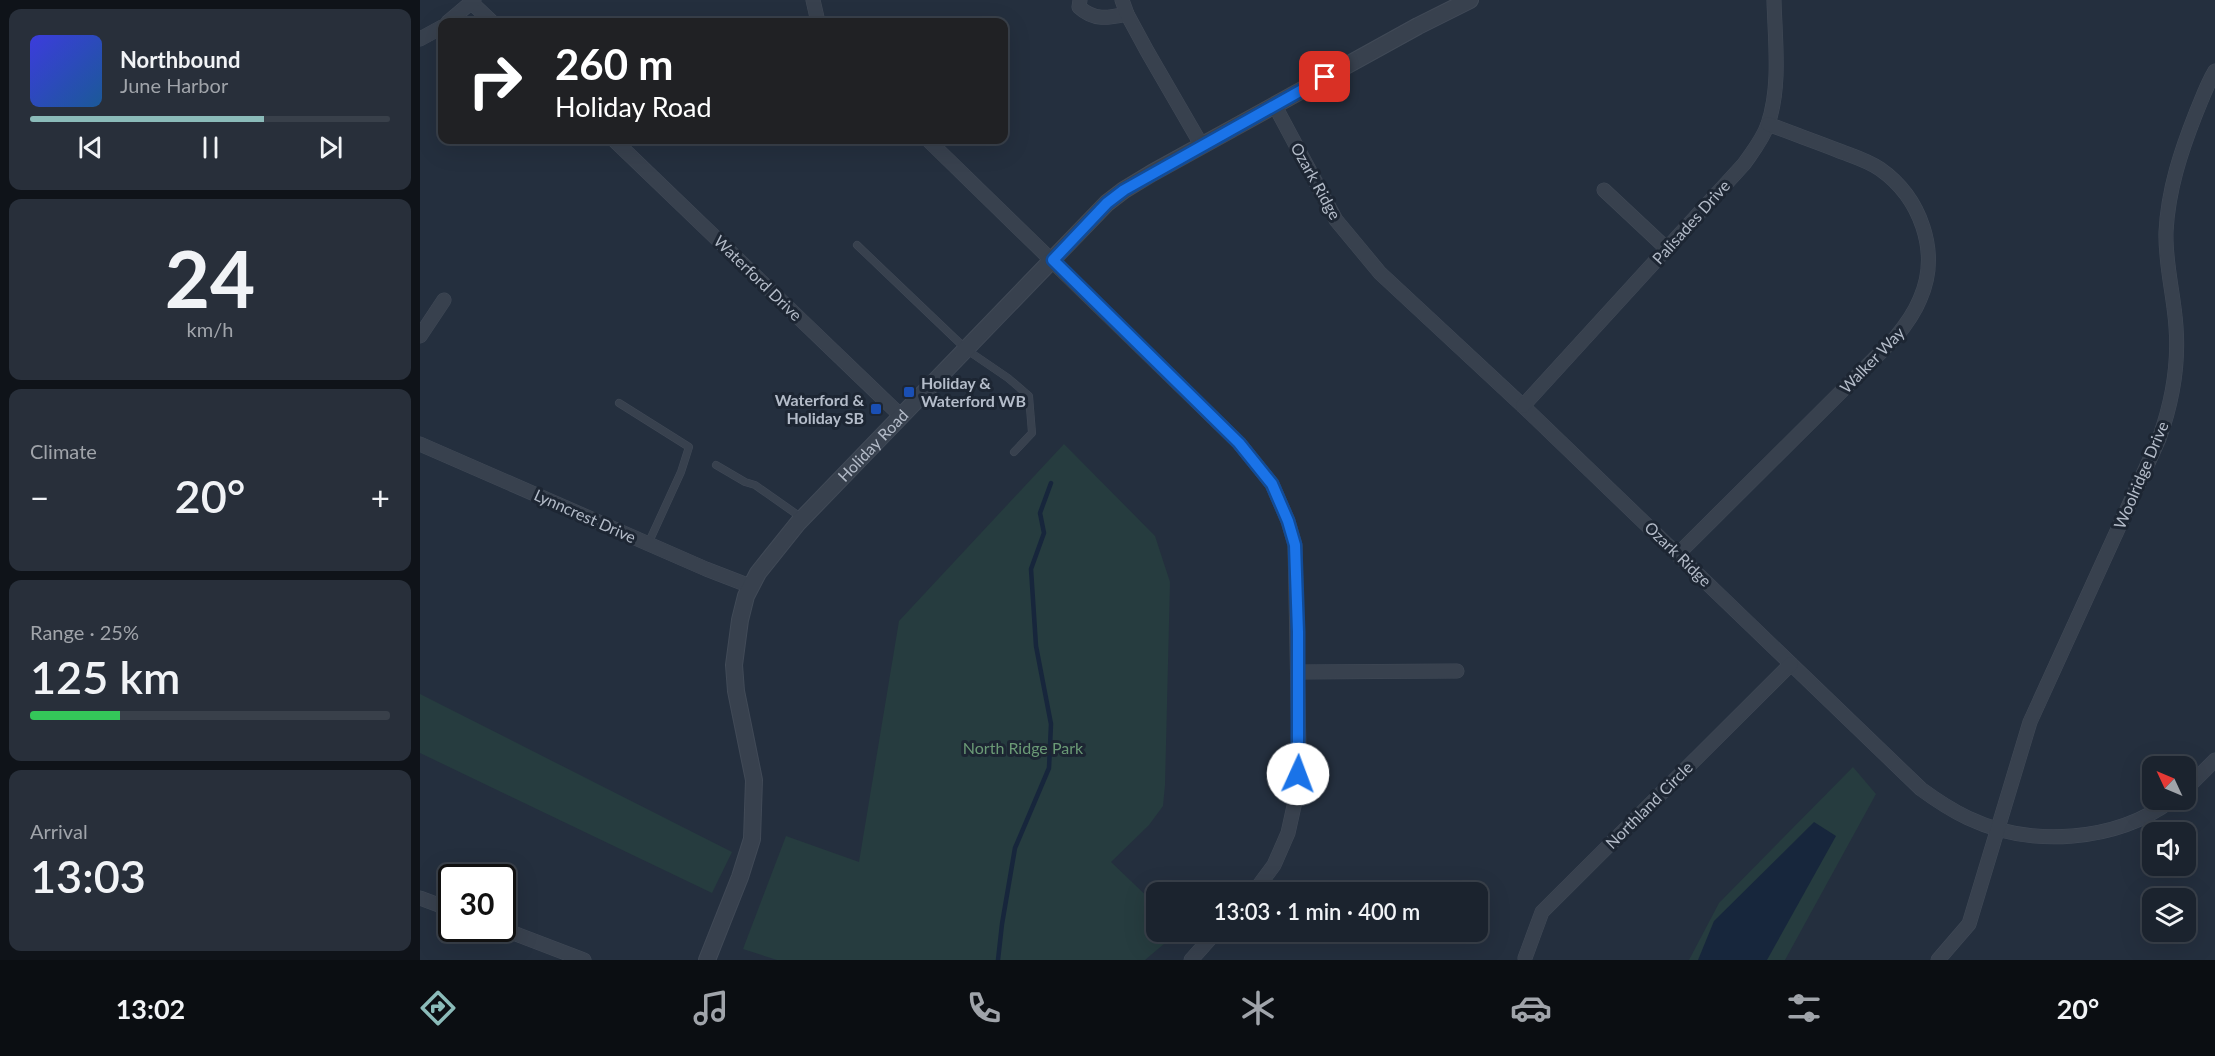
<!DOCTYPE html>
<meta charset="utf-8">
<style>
body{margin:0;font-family:Lato,sans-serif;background:#282f3a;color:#f1f3f6;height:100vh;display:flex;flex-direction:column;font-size:22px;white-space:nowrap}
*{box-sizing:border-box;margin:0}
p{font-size:20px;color:#a0a4aa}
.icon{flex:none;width:33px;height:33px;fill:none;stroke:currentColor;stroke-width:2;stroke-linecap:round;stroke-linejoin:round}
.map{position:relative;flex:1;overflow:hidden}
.drawer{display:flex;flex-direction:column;gap:9px;padding:9px;background:#0f1319;width:420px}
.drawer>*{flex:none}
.top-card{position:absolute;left:18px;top:18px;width:570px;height:126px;border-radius:12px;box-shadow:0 6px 24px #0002,0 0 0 2px #39404a;background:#202124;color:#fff;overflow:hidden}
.needle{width:39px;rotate:314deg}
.fabs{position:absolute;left:1722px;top:756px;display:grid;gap:12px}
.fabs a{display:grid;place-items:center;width:54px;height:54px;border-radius:12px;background:#1b232e;box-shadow:0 6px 24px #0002,0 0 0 2px #39404a;font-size:30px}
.speed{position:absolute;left:18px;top:864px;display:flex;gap:12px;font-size:30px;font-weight:700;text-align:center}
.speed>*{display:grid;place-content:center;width:78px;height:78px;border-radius:50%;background:#1b232e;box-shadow:0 6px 24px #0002,0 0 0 2px #39404a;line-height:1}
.speed .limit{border:3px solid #111;border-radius:9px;background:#fff;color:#111}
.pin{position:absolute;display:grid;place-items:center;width:51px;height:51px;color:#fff;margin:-26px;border-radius:12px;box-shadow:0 3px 9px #0006}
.me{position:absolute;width:66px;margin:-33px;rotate:2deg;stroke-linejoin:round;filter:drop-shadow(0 0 4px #0008)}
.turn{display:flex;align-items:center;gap:21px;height:126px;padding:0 18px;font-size:27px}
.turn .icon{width:78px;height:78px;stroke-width:2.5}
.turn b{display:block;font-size:42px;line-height:51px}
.big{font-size:45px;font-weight:600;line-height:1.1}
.drawer .widget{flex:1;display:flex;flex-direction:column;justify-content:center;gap:9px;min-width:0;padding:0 21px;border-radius:12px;background:#282f3a}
.drawer .dial{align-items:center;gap:0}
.dial b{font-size:78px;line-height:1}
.song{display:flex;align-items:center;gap:18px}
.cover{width:72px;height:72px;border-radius:9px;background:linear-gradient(135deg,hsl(240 70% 55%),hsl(210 70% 35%))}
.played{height:6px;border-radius:3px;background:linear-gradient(90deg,#8bbbb9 65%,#39404a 65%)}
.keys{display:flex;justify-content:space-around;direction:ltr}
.heat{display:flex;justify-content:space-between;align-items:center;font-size:33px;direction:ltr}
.charge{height:9px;border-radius:4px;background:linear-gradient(90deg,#34c759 25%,#39404a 0)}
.trip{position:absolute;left:726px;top:882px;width:342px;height:60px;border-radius:12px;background:#1b232e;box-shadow:0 6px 24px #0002,0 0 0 2px #39404a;font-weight:600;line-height:60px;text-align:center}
.tab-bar{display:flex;height:96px;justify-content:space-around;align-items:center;background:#0b0e12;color:#a0a4aa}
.tab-bar .icon{width:42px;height:42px}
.tab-bar .on{color:#8bbbb9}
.tab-bar b{font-size:27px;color:#f1f3f6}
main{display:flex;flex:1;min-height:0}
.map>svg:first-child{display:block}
.green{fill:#263c3f}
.water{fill:#17263c}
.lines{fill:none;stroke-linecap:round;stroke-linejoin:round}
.stream{stroke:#17263c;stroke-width:4.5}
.service-casing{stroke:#414a57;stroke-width:8}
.minor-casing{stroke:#414a57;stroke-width:15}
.tertiary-casing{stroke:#414a57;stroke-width:18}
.service{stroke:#38414e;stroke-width:7}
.minor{stroke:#38414e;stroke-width:14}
.tertiary{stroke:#38414e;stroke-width:16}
.route-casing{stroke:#114b97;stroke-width:15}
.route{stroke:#1a73e8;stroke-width:10}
.transit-dot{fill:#1a4fb4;stroke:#1d2633;stroke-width:2}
.labels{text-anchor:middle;stroke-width:6;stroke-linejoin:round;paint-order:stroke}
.street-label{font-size:16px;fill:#b4bcc9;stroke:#1d2633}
.poi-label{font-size:16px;font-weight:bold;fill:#b4bcc9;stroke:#1d2633;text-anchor:start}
.park-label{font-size:16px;fill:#6b9a76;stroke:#1d2633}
</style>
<main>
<section class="drawer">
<div class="widget">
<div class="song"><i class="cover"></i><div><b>Northbound</b><p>June Harbor</p></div></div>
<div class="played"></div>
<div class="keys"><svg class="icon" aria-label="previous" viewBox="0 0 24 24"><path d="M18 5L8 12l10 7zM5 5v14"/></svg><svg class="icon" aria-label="pause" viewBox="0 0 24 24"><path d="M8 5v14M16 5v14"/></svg><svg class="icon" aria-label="next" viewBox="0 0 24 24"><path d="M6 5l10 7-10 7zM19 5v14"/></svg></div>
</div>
<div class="widget dial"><b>24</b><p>km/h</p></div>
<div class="widget"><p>Climate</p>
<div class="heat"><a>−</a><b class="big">20°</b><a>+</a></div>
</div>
<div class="widget"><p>Range · 25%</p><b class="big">125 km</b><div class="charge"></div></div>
<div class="widget"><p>Arrival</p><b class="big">13:03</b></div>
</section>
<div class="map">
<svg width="1795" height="960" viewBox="0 0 1795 960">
<rect width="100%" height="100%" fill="#242f3e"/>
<g class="green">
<path d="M644,444L735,536L750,582L745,785L743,806L729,825L691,862L736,905V932H758L725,960H357L323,949L366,836L439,862L479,621Z"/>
<path d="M0,694L312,852L292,893L0,753Z"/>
<path d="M1433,767L1456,794L1365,960H1269L1299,903Z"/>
</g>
<path class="water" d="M1394,822L1416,836L1347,960H1278L1294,921Z"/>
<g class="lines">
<path class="stream" d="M578,960L582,924L595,848L629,768L631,724L616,646L611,569L624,533L620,513L631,483"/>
<g class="service-casing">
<g id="service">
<path d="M437,245L547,350L588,378L609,396L612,433L594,452"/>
<path d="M199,403L269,447L261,472L228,544"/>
<path d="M296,465L325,482L335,485L382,518"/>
</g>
</g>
<g class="minor-casing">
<g id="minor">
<path d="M393,0L398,22"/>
<path d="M660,0L659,7C674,21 688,18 707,14"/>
<path d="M702,0L707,14L727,51L782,146"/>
<path d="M52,3L72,22"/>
<path d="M28,22L54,0"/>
<path d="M0,39L22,27"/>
<path d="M855,106L916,220L960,273L1103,406L1501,789C1516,800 1531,810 1548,818C1611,848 1696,842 1752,800"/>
<path d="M194,140L481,416"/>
<path d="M508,140L819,443L852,484L868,521L875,545L879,751L876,797L868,833L854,865L834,892"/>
<path d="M1184,190L1247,249"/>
<path d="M0,336L24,300"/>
<path d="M1103,406L1324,164C1333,151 1343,139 1348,124C1361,86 1355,40 1354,0"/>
<path d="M0,444L286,569L330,586"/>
<path d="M1258,554L1475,338C1485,326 1494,314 1500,299C1521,252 1500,197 1460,169C1447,160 1432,156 1417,150C1394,141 1371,133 1348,124"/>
<path d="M878,672L1037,671"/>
<path d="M1766,789L1795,760"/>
<path d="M0,898L32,910"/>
<path d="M80,928L164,960"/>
<path d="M1105,958L1122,912L1371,664"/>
<path d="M771,960L796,932"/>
<path d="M1518,960L1549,924L1610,722L1739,439C1752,403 1759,366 1756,327C1754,295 1745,264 1746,232C1748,190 1761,151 1776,113C1782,99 1787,84 1795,71"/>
</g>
</g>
<g class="tertiary-casing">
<g id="tertiary">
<path id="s1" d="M287,960L320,877L332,839L334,780L316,691L314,665L320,620L326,596L338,573L378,523L687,203L704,190L732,173L998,26L1050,0"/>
</g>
</g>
<use href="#service" class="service"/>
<use href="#minor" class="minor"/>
<use href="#tertiary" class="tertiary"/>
</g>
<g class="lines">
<g class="route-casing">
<path id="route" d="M878,774V632L875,545L868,521L852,484L819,443L633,260L687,203L704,190L905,77"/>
</g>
<use href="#route" class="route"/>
</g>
<g class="transit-dot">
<rect x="483" y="386" width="12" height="12" rx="3"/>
<rect x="450" y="403" width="12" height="12" rx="3"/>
</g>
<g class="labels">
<g class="street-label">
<text transform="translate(896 181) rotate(61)" y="6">Ozark Ridge</text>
<text transform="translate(1271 222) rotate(-48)" y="6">Palisades Drive</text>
<text transform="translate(338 278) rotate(44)" y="6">Waterford Drive</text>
<text transform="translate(1452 360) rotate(-46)" y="6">Walker Way</text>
<text dy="6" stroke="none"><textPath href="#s1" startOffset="573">Holiday Road</textPath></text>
<text transform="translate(1721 475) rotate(-67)" y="6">Woolridge Drive</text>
<text transform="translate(165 516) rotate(24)" y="6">Lynncrest Drive</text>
<text transform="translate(1258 554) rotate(44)" y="6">Ozark Ridge</text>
<text transform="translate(1229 805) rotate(-45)" y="6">Northland Circle</text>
</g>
<g class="poi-label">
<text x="501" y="389">Holiday &amp;<tspan x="501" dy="18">Waterford WB</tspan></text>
<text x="444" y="406" text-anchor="end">Waterford &amp;<tspan x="444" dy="18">Holiday SB</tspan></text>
</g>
<g class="park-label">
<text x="603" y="754">North Ridge Park</text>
</g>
</g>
</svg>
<div class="fabs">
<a><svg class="needle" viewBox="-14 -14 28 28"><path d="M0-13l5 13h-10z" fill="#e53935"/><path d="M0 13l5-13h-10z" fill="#a0a4aa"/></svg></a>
<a><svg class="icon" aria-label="sound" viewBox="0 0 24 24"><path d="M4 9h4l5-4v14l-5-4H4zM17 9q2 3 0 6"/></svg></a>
<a><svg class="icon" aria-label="layers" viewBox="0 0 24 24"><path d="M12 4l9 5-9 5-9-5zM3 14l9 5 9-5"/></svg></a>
</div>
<div class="speed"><div class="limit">30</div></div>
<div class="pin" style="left:905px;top:77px;background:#d93025"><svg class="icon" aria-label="arrive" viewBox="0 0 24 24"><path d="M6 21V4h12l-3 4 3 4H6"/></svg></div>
<svg class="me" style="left:878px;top:774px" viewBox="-20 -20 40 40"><circle r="19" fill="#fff"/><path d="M0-13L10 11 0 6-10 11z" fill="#1a73e8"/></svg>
<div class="trip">13:03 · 1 min · 400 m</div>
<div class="top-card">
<div class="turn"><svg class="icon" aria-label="right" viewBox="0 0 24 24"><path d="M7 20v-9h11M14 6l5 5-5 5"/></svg><div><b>260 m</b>Holiday Road</div></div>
</div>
</div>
</main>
<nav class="tab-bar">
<b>13:02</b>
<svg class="icon on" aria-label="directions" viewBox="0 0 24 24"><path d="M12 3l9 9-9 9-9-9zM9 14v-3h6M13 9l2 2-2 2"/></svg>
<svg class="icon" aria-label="music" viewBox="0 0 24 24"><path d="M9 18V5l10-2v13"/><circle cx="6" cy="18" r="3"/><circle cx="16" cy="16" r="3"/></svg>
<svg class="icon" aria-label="phone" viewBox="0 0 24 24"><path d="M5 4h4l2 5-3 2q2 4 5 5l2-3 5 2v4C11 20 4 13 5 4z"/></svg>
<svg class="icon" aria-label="climate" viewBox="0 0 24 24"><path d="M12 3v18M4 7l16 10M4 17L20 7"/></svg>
<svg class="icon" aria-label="car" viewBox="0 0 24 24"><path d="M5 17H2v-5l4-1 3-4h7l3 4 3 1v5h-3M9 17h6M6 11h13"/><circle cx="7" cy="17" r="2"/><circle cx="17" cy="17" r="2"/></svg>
<svg class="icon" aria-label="filters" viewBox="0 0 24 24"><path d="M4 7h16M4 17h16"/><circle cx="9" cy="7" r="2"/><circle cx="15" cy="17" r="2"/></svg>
<b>20°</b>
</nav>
